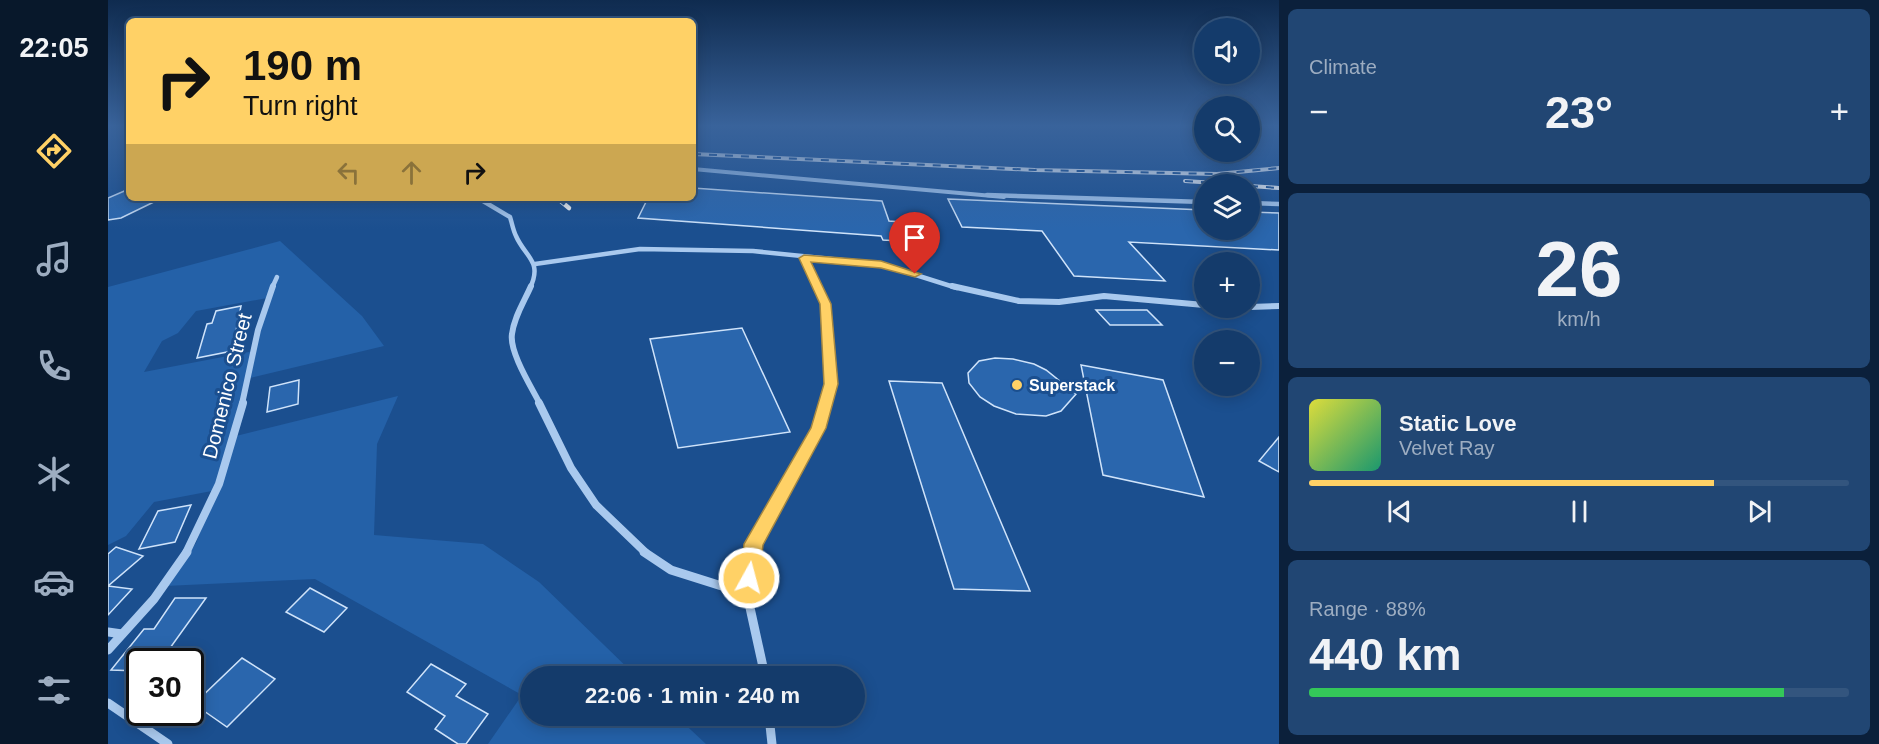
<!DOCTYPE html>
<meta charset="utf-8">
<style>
body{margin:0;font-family:Helvetica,sans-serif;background:#214673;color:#f1f3f6;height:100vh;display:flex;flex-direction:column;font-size:22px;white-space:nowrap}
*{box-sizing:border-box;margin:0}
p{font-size:20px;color:#9dadc1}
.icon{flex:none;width:33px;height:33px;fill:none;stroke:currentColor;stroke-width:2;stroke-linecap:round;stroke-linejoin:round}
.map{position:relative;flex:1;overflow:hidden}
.sheet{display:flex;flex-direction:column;gap:9px;padding:9px;background:#0b203b;width:600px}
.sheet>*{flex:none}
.top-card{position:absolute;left:18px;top:18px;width:570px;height:183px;border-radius:9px;box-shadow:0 3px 15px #0003,0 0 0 2px #33557e;background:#ffd166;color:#111;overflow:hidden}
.buttons{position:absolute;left:1086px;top:18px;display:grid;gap:12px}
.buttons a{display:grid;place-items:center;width:66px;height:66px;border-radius:50%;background:#143b6b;box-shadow:0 3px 15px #0003,0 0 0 2px #33557e;font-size:30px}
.speed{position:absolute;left:18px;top:648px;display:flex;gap:12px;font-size:30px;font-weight:700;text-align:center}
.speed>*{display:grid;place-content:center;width:78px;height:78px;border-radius:50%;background:#143b6b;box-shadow:0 3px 15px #0003,0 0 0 2px #33557e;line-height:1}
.speed .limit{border:3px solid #111;border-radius:9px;background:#fff;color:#111}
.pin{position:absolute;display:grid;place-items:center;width:51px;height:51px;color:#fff;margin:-62px -26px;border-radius:50% 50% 50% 0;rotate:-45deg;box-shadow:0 0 6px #0007}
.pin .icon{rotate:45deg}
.me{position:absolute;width:66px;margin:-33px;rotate:7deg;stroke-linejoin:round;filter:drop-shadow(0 0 4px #0008)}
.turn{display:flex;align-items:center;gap:21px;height:126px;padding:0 18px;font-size:27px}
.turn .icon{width:78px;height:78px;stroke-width:2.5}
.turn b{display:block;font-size:42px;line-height:51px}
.lanes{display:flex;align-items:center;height:57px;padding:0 18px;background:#0003;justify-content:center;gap:30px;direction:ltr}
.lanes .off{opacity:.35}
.big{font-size:45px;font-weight:600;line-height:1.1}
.sheet .widget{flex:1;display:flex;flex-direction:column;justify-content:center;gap:9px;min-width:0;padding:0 21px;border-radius:9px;background:#214673}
.sheet .dial{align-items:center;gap:0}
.dial b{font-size:78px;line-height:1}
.song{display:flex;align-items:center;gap:18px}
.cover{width:72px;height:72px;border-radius:9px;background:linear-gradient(135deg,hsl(60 70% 55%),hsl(160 70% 35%))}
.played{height:6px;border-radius:3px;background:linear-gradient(90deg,#ffd166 75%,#33557e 75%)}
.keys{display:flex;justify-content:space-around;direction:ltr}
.heat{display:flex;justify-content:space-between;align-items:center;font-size:33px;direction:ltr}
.charge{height:9px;border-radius:4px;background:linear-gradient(90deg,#34c759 88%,#33557e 0)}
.trip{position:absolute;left:412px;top:666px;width:345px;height:60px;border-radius:30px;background:#143b6b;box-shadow:0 3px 15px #0003,0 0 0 2px #33557e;font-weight:600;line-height:60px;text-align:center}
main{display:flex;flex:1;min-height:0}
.tab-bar{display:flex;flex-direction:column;width:108px;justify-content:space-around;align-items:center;background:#08182b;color:#9dadc1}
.tab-bar .icon{width:42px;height:42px}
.tab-bar .current{color:#ffd166}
.tab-bar b{font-size:27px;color:#f1f3f6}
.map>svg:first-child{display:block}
.green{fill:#2461a8;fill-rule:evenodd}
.building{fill:#2a66ad;stroke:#cfe3fa;stroke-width:1.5}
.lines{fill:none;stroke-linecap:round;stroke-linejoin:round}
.street-far4{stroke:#a9c9ee;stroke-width:4}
.street-far3{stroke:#a9c9ee;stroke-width:4.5}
.street-far2{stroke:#a9c9ee;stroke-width:6}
.street-far1{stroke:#a9c9ee;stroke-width:8}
.street{stroke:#a9c9ee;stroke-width:9}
.rail-far1-casing{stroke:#fff;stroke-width:4}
.rail-casing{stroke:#fff;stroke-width:4.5}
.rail-far1{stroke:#1b4f8f;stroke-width:2;stroke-dasharray:8;stroke-linecap:butt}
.rail{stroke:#1b4f8f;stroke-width:3;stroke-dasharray:10;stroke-linecap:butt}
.route{fill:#ffd166;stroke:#a68842;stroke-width:1.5}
.poi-dot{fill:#ffd166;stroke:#1b4f8f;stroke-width:2}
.labels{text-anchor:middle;stroke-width:6;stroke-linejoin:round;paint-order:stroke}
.poi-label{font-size:16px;font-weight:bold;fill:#fff;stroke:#1b4f8f;text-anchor:start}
.near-street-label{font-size:20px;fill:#fff;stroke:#1b4f8f}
</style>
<main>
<nav class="tab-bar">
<b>22:05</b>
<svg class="icon current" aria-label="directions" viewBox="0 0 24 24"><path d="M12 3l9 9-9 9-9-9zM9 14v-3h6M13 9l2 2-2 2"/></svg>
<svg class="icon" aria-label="music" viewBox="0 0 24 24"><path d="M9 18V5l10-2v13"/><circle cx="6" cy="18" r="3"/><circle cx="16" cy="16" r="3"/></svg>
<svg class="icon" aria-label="phone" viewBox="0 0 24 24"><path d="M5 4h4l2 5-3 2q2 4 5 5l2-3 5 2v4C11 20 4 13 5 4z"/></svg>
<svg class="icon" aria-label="climate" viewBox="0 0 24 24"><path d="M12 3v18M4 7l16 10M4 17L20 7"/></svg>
<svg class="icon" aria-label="car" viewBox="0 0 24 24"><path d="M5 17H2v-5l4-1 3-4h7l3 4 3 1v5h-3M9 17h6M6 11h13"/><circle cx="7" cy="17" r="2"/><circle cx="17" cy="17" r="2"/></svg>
<svg class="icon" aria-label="filters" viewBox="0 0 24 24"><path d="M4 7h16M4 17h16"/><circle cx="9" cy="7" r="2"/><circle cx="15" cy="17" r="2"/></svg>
</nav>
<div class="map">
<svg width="1171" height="744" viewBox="0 0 1171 744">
<rect width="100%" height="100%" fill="#1b4f8f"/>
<path class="green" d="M172,241L254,316L276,346L142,378L128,436L290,396L269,444L266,535L375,544L431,582L528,676H423V716H568L598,744H380L414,695L207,579L57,586L88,543L109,490L46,502L18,536L0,545V287ZM159,298L146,351L36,372L54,341L70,333L88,311Z"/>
<g class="building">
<path d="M585,188L774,201L781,221L821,224L828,243L775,240L773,236L530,218L540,198H585Z"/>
<path d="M21,189V198H54L13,218L0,220V198Z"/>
<path d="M840,199L1096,210V230H1142V212L1171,213V250L1021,242L1057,281L966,276L934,231L854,227Z"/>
<path d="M133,306L124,351L89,358L99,324L104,323L108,311Z"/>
<path d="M988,310H1039L1054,325H1002Z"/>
<path d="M634,328L682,432L570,448L542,339Z"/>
<path d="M887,358L905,359L926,364L938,370L968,394L953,411L938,416L908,414L886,406L872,397L861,383L860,373L871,361Z"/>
<path d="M973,365L1055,380L1096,497L995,475Z"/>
<path d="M191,380L190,404L159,412L162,387Z"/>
<path d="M781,381L834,383L922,591L846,589Z"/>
<path d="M1171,437V472L1151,461Z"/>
<path d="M83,505L67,542L31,549L50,511Z"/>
<path d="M8,547L35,556L0,586V554Z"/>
<path d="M0,586L24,589L0,615Z"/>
<path d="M202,588L239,608L216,632L178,612Z"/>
<path d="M67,598H98L52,662H32V671L3,670L36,629H46Z"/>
<path d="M134,658L167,679L119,727L86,704Z"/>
<path d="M323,664L358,684L348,696L380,714L358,744H350L327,729L337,716L299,692Z"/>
</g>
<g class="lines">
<path class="street-far4" d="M585,169L896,197"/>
<g class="street-far3">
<path d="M879,195L1096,202"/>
<path d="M370,198L402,217C404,223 405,230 408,236C417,257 435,261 422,288"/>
<path d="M1142,203L1171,204"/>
<path d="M696,258L710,288"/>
<path d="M427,264L532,249L645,251L773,264L849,288"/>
<path d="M164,288L169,277"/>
</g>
<g class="street-far2">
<path d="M423,286C416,302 406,317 404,334C401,352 424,388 432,404"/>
<path d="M709,286L717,304L723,384L718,404"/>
<path d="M844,286L911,301L951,302L996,296L1096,305"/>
<path d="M1142,307L1171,306"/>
<path d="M134,404L150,330L165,286"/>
</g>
<g class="street-far1">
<path d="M431,403L463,468L488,505L538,553"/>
<path d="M78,553L111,484L135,403"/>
<path d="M644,553L645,544L711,428L718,403"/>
</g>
<g class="street">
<path d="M536,552L563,570L639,594"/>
<path d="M644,552L639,594L657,676"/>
<path d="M0,632L14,634"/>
<path d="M0,650L46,599L79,552"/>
<path d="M0,703L60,744"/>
<path d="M661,716L664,744"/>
</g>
<g class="rail-far1-casing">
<g id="rail-far1">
<path d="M585,154L927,170L1109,174L1171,168"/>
<path d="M1077,181L1122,184"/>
<path d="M1142,186L1171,188"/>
</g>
</g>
<g class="rail-casing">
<path id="rail" d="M449,198L461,208"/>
</g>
<use href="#rail-far1" class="rail-far1"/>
<use href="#rail" class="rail"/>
</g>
<linearGradient id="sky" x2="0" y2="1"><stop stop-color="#0f2b4f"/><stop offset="0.55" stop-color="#39639b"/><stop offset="1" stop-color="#39639b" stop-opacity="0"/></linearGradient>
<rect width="1171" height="229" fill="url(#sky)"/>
<path class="route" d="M696,255L773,261L813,274L807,277L773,268L703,262L723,304L730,384L718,428L655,545L651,578L648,584L641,586L635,584L632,578L636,544L703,428L716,384L712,304L691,258Z"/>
<circle class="poi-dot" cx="909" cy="385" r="6"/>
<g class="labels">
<g class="poi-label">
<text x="921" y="391">Superstack</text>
</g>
<g class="near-street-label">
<text transform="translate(119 386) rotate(-76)" y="7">Domenico Street</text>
</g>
</g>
</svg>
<div class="buttons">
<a><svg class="icon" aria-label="sound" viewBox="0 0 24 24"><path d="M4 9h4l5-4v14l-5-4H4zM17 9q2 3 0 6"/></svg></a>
<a><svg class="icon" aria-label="search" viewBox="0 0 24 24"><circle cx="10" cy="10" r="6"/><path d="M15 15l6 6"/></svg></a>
<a><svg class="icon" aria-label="layers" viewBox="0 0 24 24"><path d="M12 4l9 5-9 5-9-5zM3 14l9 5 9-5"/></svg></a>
<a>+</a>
<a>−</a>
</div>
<div class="speed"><div class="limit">30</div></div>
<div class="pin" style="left:807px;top:274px;background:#d93025"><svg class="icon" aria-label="arrive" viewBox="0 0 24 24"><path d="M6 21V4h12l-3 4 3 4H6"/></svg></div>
<svg class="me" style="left:641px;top:578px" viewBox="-20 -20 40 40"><circle r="17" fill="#ffd166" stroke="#fff" stroke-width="3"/><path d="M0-11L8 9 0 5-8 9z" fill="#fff"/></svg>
<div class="trip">22:06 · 1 min · 240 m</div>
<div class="top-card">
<div class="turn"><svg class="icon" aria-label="right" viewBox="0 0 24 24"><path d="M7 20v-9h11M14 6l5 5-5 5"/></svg><div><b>190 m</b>Turn right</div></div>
<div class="lanes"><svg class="icon off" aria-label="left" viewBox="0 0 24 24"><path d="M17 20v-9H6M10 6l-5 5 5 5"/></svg><svg class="icon off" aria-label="ahead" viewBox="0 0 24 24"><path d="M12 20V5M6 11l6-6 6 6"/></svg><svg class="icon" aria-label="right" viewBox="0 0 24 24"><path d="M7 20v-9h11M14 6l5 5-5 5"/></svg></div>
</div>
</div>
<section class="sheet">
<div class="widget"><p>Climate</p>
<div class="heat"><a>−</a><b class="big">23°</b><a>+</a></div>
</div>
<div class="widget dial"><b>26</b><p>km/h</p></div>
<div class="widget">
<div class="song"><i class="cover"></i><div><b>Static Love</b><p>Velvet Ray</p></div></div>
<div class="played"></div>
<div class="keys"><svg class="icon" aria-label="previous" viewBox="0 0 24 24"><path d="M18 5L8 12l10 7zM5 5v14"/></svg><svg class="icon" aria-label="pause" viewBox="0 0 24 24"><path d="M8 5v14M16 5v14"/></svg><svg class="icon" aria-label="next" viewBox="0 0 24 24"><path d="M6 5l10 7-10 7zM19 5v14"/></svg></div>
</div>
<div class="widget"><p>Range · 88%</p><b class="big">440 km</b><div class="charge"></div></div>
</section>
</main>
